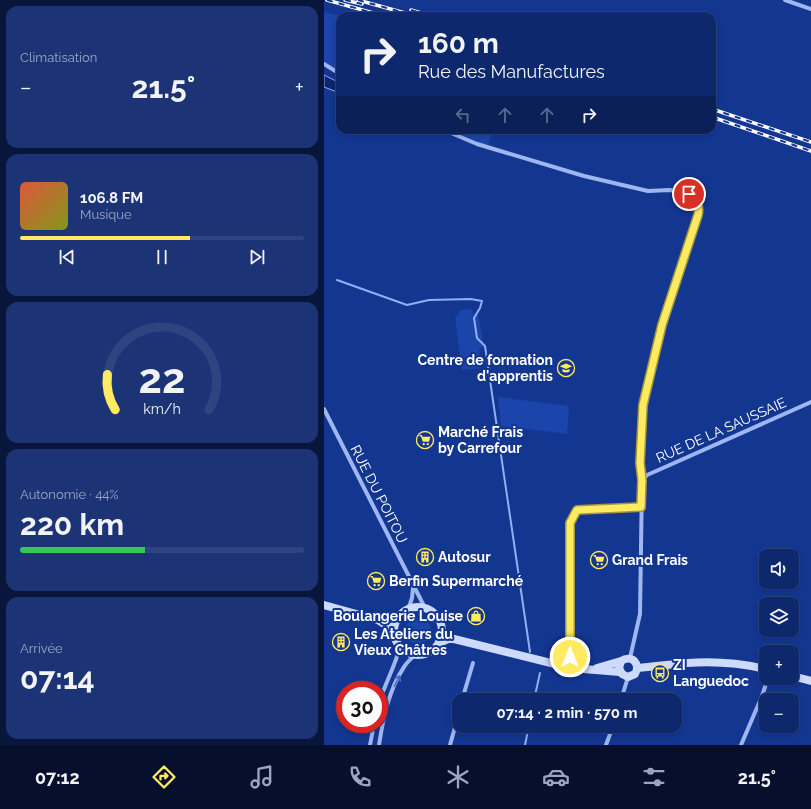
<!DOCTYPE html>
<html lang="fr">
<meta charset="utf-8">
<style>
body{margin:0;font-family:Raleway,sans-serif;background:#1c3475;color:#f1f3f6;height:100vh;display:flex;flex-direction:column;font-size:15px;white-space:nowrap}
*{box-sizing:border-box;margin:0}
p{font-size:13px;color:#9ba6c2}
.icon{flex:none;width:22px;height:22px;fill:none;stroke:currentColor;stroke-width:2;stroke-linecap:round;stroke-linejoin:round}
.map{position:relative;flex:1;overflow:hidden}
.panel{display:flex;flex-direction:column;gap:6px;padding:6px;background:#08163c;width:324px}
.panel>*{flex:none}
.banner{position:absolute;left:12px;top:12px;width:380px;height:122px;border-radius:12px;box-shadow:0 2px 6px #0003,0 0 0 1px #2e4480;background:#0e286d;color:#f1f3f6;overflow:hidden}
.fabs{position:absolute;left:435px;top:549px;display:grid;gap:8px}
.fabs a{display:grid;place-items:center;width:40px;height:40px;border-radius:8px;background:#0e286d;box-shadow:0 2px 6px #0003,0 0 0 1px #2e4480;font-size:20px}
.speed{position:absolute;left:12px;top:681px;display:flex;gap:8px;font-size:20px;font-weight:700;text-align:center}
.speed>*{display:grid;place-content:center;width:52px;height:52px;border-radius:50%;background:#0e286d;box-shadow:0 2px 6px #0003,0 0 0 1px #2e4480;line-height:1}
.speed .limit{border:6px solid #d22;background:#fff;color:#111}
.pin{position:absolute;display:grid;place-items:center;width:34px;height:34px;color:#fff;margin:-17px;border:2px solid #fff;border-radius:50%;box-shadow:0 1px 4px #0007}
.me{position:absolute;width:44px;margin:-22px;rotate:0deg;stroke-linejoin:round;filter:drop-shadow(0 0 3px #0008)}
.turn{display:flex;align-items:center;gap:14px;height:84px;padding:0 16px;font-size:18px}
.turn .icon{width:52px;height:52px;stroke-width:2.5}
.turn b{display:block;font-size:28px;line-height:34px}
.lanes{display:flex;align-items:center;height:38px;padding:0 16px;background:#0003;justify-content:center;gap:20px;direction:ltr}
.lanes .off{opacity:.35}
.big{font-size:30px;font-weight:700;line-height:1.1}
.panel .card{flex:1;display:flex;flex-direction:column;justify-content:center;gap:6px;min-width:0;padding:0 14px;border-radius:12px;background:#1c3475}
.panel .dial{align-items:center;gap:0}
.dial svg{height:104px;overflow:visible;fill:none;stroke:#2e4480;stroke-width:7;stroke-linecap:round;text-anchor:middle}
.dial text{fill:#f1f3f6;stroke:none}
.song{display:flex;align-items:center;gap:12px}
.cover{width:48px;height:48px;border-radius:6px;background:linear-gradient(135deg,hsl(10 70% 55%),hsl(70 70% 35%))}
.played{height:4px;border-radius:2px;background:linear-gradient(90deg,#ffea60 60%,#2e4480 60%)}
.keys{display:flex;justify-content:space-around;direction:ltr}
.heat{display:flex;justify-content:space-between;align-items:center;font-size:22px;direction:ltr}
.charge{height:6px;border-radius:3px;background:linear-gradient(90deg,#34c759 44%,#2e4480 0)}
.trip{position:absolute;left:128px;top:693px;width:230px;height:40px;border-radius:12px;background:#0e286d;box-shadow:0 2px 6px #0003,0 0 0 1px #2e4480;font-weight:700;line-height:40px;text-align:center}
.tab-bar{display:flex;height:64px;justify-content:space-around;align-items:center;background:#06102c;color:#9ba6c2}
.tab-bar .icon{width:28px;height:28px}
.tab-bar .selected{color:#ffea60}
.tab-bar b{font-size:18px;color:#f1f3f6}
main{display:flex;flex:1;min-height:0}
.map>svg:first-child{display:block}
.green{fill:#1b45ab}
.water{fill:#0c266d;stroke:#91aff5}
.lines{fill:none;stroke-linecap:round;stroke-linejoin:round}
.stream{stroke:#91aff5;stroke-width:2}
.street{stroke:#9fb7f1;stroke-width:4}
.secondary{stroke:#cedafc;stroke-width:8}
.rail-casing{stroke:#fff;stroke-width:3.5}
.rail{stroke:#133691;stroke-width:2;stroke-dasharray:6;stroke-linecap:butt}
.oneway{stroke:#4b6ab7}
.route-casing{stroke:#a6983e;stroke-width:10}
.route{stroke:#ffea60;stroke-width:7}
.labels{text-anchor:middle;stroke-width:4;stroke-linejoin:round;paint-order:stroke}
.poi-label{font-size:14px;font-weight:bold;fill:#fff;stroke:#133691;text-anchor:start}
.street-label{font-size:14px;fill:#fff;stroke:#133691}
</style>
<main>
<section class="panel">
<div class="card"><p>Climatisation</p>
<div class="heat"><a>−</a><b class="big">21.5°</b><a>+</a></div>
</div>
<div class="card">
<div class="song"><i class="cover"></i><div><b>106.8 FM</b><p>Musique</p></div></div>
<div class="played"></div>
<div class="keys"><svg class="icon" aria-label="previous" viewBox="0 0 24 24"><path d="M18 5L8 12l10 7zM5 5v14"/></svg><svg class="icon" aria-label="pause" viewBox="0 0 24 24"><path d="M8 5v14M16 5v14"/></svg><svg class="icon" aria-label="next" viewBox="0 0 24 24"><path d="M6 5l10 7-10 7zM19 5v14"/></svg></div>
</div>
<div class="card dial"><svg viewBox="0 0 100 80">
<path d="M14 69A42 42 0 1 1 86 69"/>
<path d="M14 69A42 42 0 0 1 8 42" stroke="#ffea60"/>
<text x="50" y="56" font-size="32" font-weight="700">22</text>
<text x="50" y="72" font-size="11">km/h</text>
</svg></div>
<div class="card"><p>Autonomie · 44%</p><b class="big">220 km</b><div class="charge"></div></div>
<div class="card"><p>Arrivée</p><b class="big">07:14</b></div>
</section>
<div class="map">
<svg width="487" height="745" viewBox="0 0 487 745">
<rect width="100%" height="100%" fill="#133691"/>
<g class="green">
<path d="M0,12L16,16V74L0,64Z"/>
<path d="M119,130H169L163,147Z"/>
<path d="M148,309L149,314H154L160,347L155,348L157,368L138,370L131,318L137,310Z"/>
<path d="M174,397L245,406L243,434L177,426Z"/>
<circle cx="94" cy="631" r="13"/>
</g>
<path class="water" d="M0,75L16,83V93L0,87Z"/>
<g class="lines">
<g class="stream">
<path d="M13,280L83,305L105,300L147,299L158,301L156,308L150,318L153,338L161,346L206,652"/>
<path d="M210,700L216,673"/>
<path d="M201,745L205,726"/>
</g>
<g class="street">
<path d="M461,0L487,9"/>
<path d="M0,64L16,74"/>
<path d="M120,130L153,144L260,176L324,191L346,190L360,192L369,196L373,202L375,212L372,221L338,325L319,405L315,463L318,481L316,614L306,658"/>
<path d="M0,409L101,608"/>
<path d="M318,481L323,475L339,468L487,402"/>
<path d="M84,610L88,598L89,588"/>
<path d="M244,667L246,657V523L253,510L317,507"/>
<path d="M138,700L149,663"/>
<path d="M297,700L304,677"/>
<path d="M55,703C61,684 71,666 76,647"/>
<path d="M46,745L50,724"/>
<path d="M55,745C59,719 65,689 80,667C83,662 87,659 91,655"/>
<path d="M126,745L135,713"/>
<path d="M282,745L289,726"/>
<path d="M417,745L438,696L444,678"/>
</g>
<g class="secondary">
<path d="M0,605L54,620L70,630"/>
<circle cx="94" cy="631" r="24"/>
<path d="M115,643L124,639H130L247,668L296,672"/>
<path d="M273,668L297,661C308,654 317,664 311,674L304,677L298,674L295,668L297,661"/>
<path d="M314,668C330,667 346,664 363,663C389,661 416,663 442,669"/>
<path d="M468,676L487,681"/>
</g>
<g class="rail-casing">
<g id="rail">
<path d="M3,0L60,16"/>
<path d="M21,0L38,4"/>
<path d="M34,0L92,16"/>
<path d="M87,10L107,16"/>
<path d="M388,109L487,142"/>
<path d="M388,117L487,151"/>
</g>
</g>
<use href="#rail" class="rail"/>
</g>
<defs><path id="oneway-shaft" d="M-6 0H5M1.5-3L5.5 0L1.5 3" fill="none" stroke-width="1.6" stroke-linecap="round" stroke-linejoin="round"/></defs>
<use class="oneway" href="#oneway-shaft" transform="translate(73 681) rotate(-64)"/>
<g class="lines">
<g class="route-casing">
<path id="route" d="M246,657V523L253,510L317,507L318,480L316,463L319,405L338,325L374,215C376,206 373,198 365,194"/>
</g>
<use href="#route" class="route"/>
</g>
<defs>
<g id="school-ring" transform="scale(0.9)"><circle r="9.5" fill="#133691" stroke="#ffea60" stroke-width="1.5"/><path d="M0-5L7-2L0 1L-7-2ZM-4 1L0 2.5L4 1V4Q0 6-4 4Z" fill="#ffea60"/></g>
<g id="supermarket-ring" transform="scale(0.9)"><circle r="9.5" fill="#133691" stroke="#ffea60" stroke-width="1.5"/><path d="M-6-5.5h2.5l.6 2H6L4.5 2H-2.5L-4.4-4H-6ZM-1.5 3.2a1.3 1.3 0 1 0 .1 0ZM3 3.2a1.3 1.3 0 1 0 .1 0Z" fill="#ffea60"/></g>
<g id="building-ring" transform="scale(0.9)"><circle r="9.5" fill="#133691" stroke="#ffea60" stroke-width="1.5"/><path d="M-4-6H4V6H1V3H-1V6H-4ZM-2.5-4.3h1.7v1.8h-1.7ZM.8-4.3h1.7v1.8H.8ZM-2.5-1h1.7V.8h-1.7ZM.8-1h1.7V.8H.8Z" fill="#ffea60"/></g>
<g id="shop-ring" transform="scale(0.9)"><circle r="9.5" fill="#133691" stroke="#ffea60" stroke-width="1.5"/><path d="M-5-2.5h2.3a2.7 3.5 0 0 1 5.4 0H5L5.5 6h-11ZM-1.5-2.5h3a1.5 2.3 0 0 0-3 0Z" fill="#ffea60"/></g>
<g id="bus-ring" transform="scale(0.9)"><circle r="9.5" fill="#133691" stroke="#ffea60" stroke-width="1.5"/><path d="M-5-6H5V4H4V6H2V4H-2V6H-4V4H-5ZM-3.5-4V0h7V-4ZM-3.5 1.2v1.5H-2V1.2ZM2 1.2v1.5H3.5V1.2Z" fill="#ffea60"/></g>
</defs>
<g fill-rule="evenodd">
<use href="#school-ring" x="242" y="368"/>
<use href="#supermarket-ring" x="101" y="440"/>
<use href="#building-ring" x="101" y="557"/>
<use href="#supermarket-ring" x="275" y="560"/>
<use href="#supermarket-ring" x="52" y="581"/>
<use href="#shop-ring" x="152" y="616"/>
<use href="#building-ring" x="17" y="642"/>
<use href="#bus-ring" x="336" y="673"/>
</g>
<g class="labels">
<g class="poi-label">
<text x="229" y="365" text-anchor="end">Centre de formation<tspan x="229" dy="16">d'apprentis</tspan></text>
<text x="114" y="437">Marché Frais<tspan x="114" dy="16">by Carrefour</tspan></text>
<text x="114" y="562">Autosur</text>
<text x="288" y="565">Grand Frais</text>
<text x="65" y="586">Berfin Supermarché</text>
<text x="139" y="621" text-anchor="end">Boulangerie Louise</text>
<text x="30" y="639">Les Ateliers du<tspan x="30" dy="16">Vieux Châtres</tspan></text>
<text x="349" y="670">ZI<tspan x="349" dy="16">Languedoc</tspan></text>
</g>
<g class="street-label">
<text transform="translate(397 430) rotate(-24)" y="5">RUE DE LA SAUSSAIE</text>
<text transform="translate(55 494) rotate(63)" y="5">RUE DU POITOU</text>
</g>
</g>
</svg>
<div class="fabs">
<a><svg class="icon" aria-label="sound" viewBox="0 0 24 24"><path d="M4 9h4l5-4v14l-5-4H4zM17 9q2 3 0 6"/></svg></a>
<a><svg class="icon" aria-label="layers" viewBox="0 0 24 24"><path d="M12 4l9 5-9 5-9-5zM3 14l9 5 9-5"/></svg></a>
<a>+</a>
<a>−</a>
</div>
<div class="speed"><div class="limit">30</div></div>
<div class="pin" style="left:365px;top:194px;background:#d93025"><svg class="icon" aria-label="arrive" viewBox="0 0 24 24"><path d="M6 21V4h12l-3 4 3 4H6"/></svg></div>
<svg class="me" style="left:246px;top:657px" viewBox="-20 -20 40 40"><circle r="17" fill="#ffea60" stroke="#fff" stroke-width="3"/><path d="M0-11L8 9 0 5-8 9z" fill="#fff"/></svg>
<div class="trip">07:14 · 2 min · 570 m</div>
<div class="banner">
<div class="turn"><svg class="icon" aria-label="right" viewBox="0 0 24 24"><path d="M7 20v-9h11M14 6l5 5-5 5"/></svg><div><b>160 m</b>Rue des Manufactures</div></div>
<div class="lanes"><svg class="icon off" aria-label="left" viewBox="0 0 24 24"><path d="M17 20v-9H6M10 6l-5 5 5 5"/></svg><svg class="icon off" aria-label="ahead" viewBox="0 0 24 24"><path d="M12 20V5M6 11l6-6 6 6"/></svg><svg class="icon off" aria-label="ahead" viewBox="0 0 24 24"><path d="M12 20V5M6 11l6-6 6 6"/></svg><svg class="icon" aria-label="right" viewBox="0 0 24 24"><path d="M7 20v-9h11M14 6l5 5-5 5"/></svg></div>
</div>
</div>
</main>
<nav class="tab-bar">
<b>07:12</b>
<svg class="icon selected" aria-label="directions" viewBox="0 0 24 24"><path d="M12 3l9 9-9 9-9-9zM9 14v-3h6M13 9l2 2-2 2"/></svg>
<svg class="icon" aria-label="music" viewBox="0 0 24 24"><path d="M9 18V5l10-2v13"/><circle cx="6" cy="18" r="3"/><circle cx="16" cy="16" r="3"/></svg>
<svg class="icon" aria-label="phone" viewBox="0 0 24 24"><path d="M5 4h4l2 5-3 2q2 4 5 5l2-3 5 2v4C11 20 4 13 5 4z"/></svg>
<svg class="icon" aria-label="climate" viewBox="0 0 24 24"><path d="M12 3v18M4 7l16 10M4 17L20 7"/></svg>
<svg class="icon" aria-label="car" viewBox="0 0 24 24"><path d="M5 17H2v-5l4-1 3-4h7l3 4 3 1v5h-3M9 17h6M6 11h13"/><circle cx="7" cy="17" r="2"/><circle cx="17" cy="17" r="2"/></svg>
<svg class="icon" aria-label="filters" viewBox="0 0 24 24"><path d="M4 7h16M4 17h16"/><circle cx="9" cy="7" r="2"/><circle cx="15" cy="17" r="2"/></svg>
<b>21.5°</b>
</nav>
